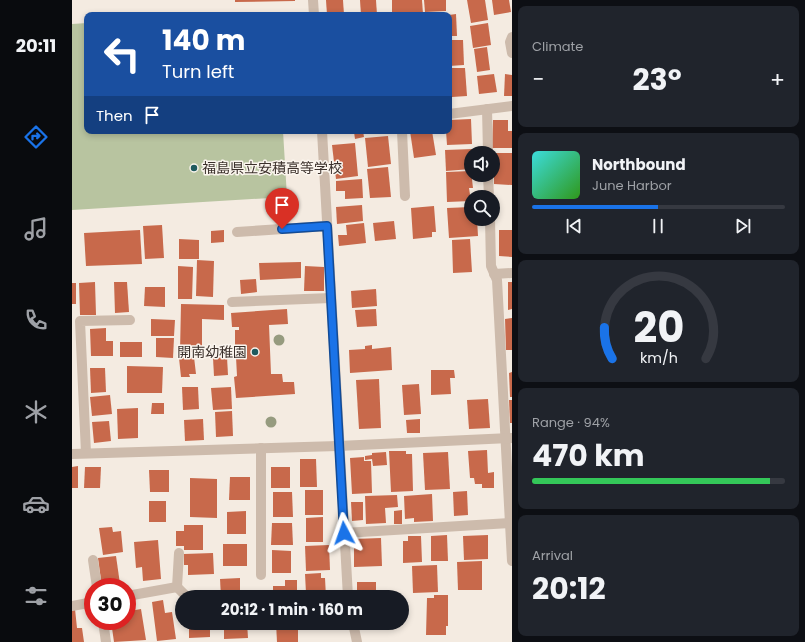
<!DOCTYPE html>
<meta charset="utf-8">
<style>
body{margin:0;font-family:Poppins,"Noto Sans JP",sans-serif;background:#20242c;color:#f1f3f6;height:100vh;display:flex;flex-direction:column;font-size:15px;white-space:nowrap}
*{box-sizing:border-box;margin:0}
p{font-size:13px;color:#9ea1a6}
.icon{flex:none;width:22px;height:22px;fill:none;stroke:currentColor;stroke-width:2;stroke-linecap:round;stroke-linejoin:round}
.map{position:relative;flex:1;overflow:hidden}
.sheet{display:flex;flex-direction:column;gap:6px;padding:6px;background:#0d0f14;width:293px}
.sheet>*{flex:none}
.guide{position:absolute;left:12px;top:12px;width:368px;height:122px;border-radius:8px;box-shadow:0 2px 6px #0003;background:#1a4fa0;color:#fff;overflow:hidden}
.controls{position:absolute;left:392px;top:146px;display:grid;gap:8px}
.controls a{display:grid;place-items:center;width:36px;height:36px;border-radius:50%;background:#171b24;box-shadow:0 2px 6px #0003;font-size:20px}
.speed{position:absolute;left:12px;top:578px;display:flex;gap:8px;font-size:20px;font-weight:700;text-align:center}
.speed>*{display:grid;place-content:center;width:52px;height:52px;border-radius:50%;background:#171b24;box-shadow:0 2px 6px #0003;line-height:1}
.speed .limit{border:6px solid #d22;background:#fff;color:#111}
.pin{position:absolute;display:grid;place-items:center;width:34px;height:34px;color:#fff;margin:-41px -17px;border-radius:50% 50% 50% 0;rotate:-45deg;box-shadow:0 0 4px #0007}
.pin .icon{rotate:45deg}
.me{position:absolute;width:44px;margin:-22px;rotate:356deg;stroke-linejoin:round;filter:drop-shadow(0 0 3px #0008)}
.turn{display:flex;align-items:center;gap:14px;height:84px;padding:0 12px;font-size:18px}
.turn .icon{width:52px;height:52px;stroke-width:2.5}
.turn b{display:block;font-size:28px;line-height:34px}
.then{display:flex;align-items:center;height:38px;padding:0 12px;background:#0003;gap:8px;font-size:15px}
.big{font-size:30px;font-weight:700;line-height:1.1}
.sheet .widget{flex:1;display:flex;flex-direction:column;justify-content:center;gap:6px;min-width:0;padding:0 14px;border-radius:8px;background:#20242c}
.sheet .dial{align-items:center;gap:0}
.dial svg{height:104px;overflow:visible;fill:none;stroke:#363941;stroke-width:7;stroke-linecap:round;text-anchor:middle}
.dial text{fill:#f1f3f6;stroke:none}
.song{display:flex;align-items:center;gap:12px}
.cover{width:48px;height:48px;border-radius:6px;background:linear-gradient(135deg,hsl(180 70% 55%),hsl(110 70% 35%))}
.played{height:4px;border-radius:2px;background:linear-gradient(90deg,#1a73e8 50%,#363941 50%)}
.keys{display:flex;justify-content:space-around;direction:ltr}
.heat{display:flex;justify-content:space-between;align-items:center;font-size:22px;direction:ltr}
.charge{height:6px;border-radius:3px;background:linear-gradient(90deg,#34c759 94%,#363941 0)}
.trip{position:absolute;left:103px;top:590px;width:234px;height:40px;border-radius:20px;background:#171b24;box-shadow:0 2px 6px #0003;font-weight:700;line-height:40px;text-align:center}
main{display:flex;flex:1;min-height:0}
.tabs{display:flex;flex-direction:column;width:72px;justify-content:space-around;align-items:center;background:#090b0e;color:#9ea1a6}
.tabs .icon{width:28px;height:28px}
.tabs .active{color:#1a73e8}
.tabs b{font-size:18px;color:#f1f3f6}
.map>svg:first-child{display:block}
.green{fill:#b8c4a0}
.building{fill:#c8694b}
.lines{fill:none;stroke-linecap:round;stroke-linejoin:round}
.minor{stroke:#cdbbac;stroke-width:10}
.tree{fill:#969b7f}
.route-casing{stroke:#114b97;stroke-width:10}
.route{stroke:#1a73e8;stroke-width:7}
.poi-dot{fill:#1f5a5e;stroke:#fbf5ee;stroke-width:1.5}
.labels{text-anchor:middle;stroke-width:3;stroke-linejoin:round;paint-order:stroke}
.poi-label{font-size:14px;fill:#3b302b;stroke:#fbf5ee;text-anchor:start}
</style>
<main>
<nav class="tabs">
<b>20:11</b>
<svg class="icon active" aria-label="directions" viewBox="0 0 24 24"><path d="M12 3l9 9-9 9-9-9zM9 14v-3h6M13 9l2 2-2 2"/></svg>
<svg class="icon" aria-label="music" viewBox="0 0 24 24"><path d="M9 18V5l10-2v13"/><circle cx="6" cy="18" r="3"/><circle cx="16" cy="16" r="3"/></svg>
<svg class="icon" aria-label="phone" viewBox="0 0 24 24"><path d="M5 4h4l2 5-3 2q2 4 5 5l2-3 5 2v4C11 20 4 13 5 4z"/></svg>
<svg class="icon" aria-label="climate" viewBox="0 0 24 24"><path d="M12 3v18M4 7l16 10M4 17L20 7"/></svg>
<svg class="icon" aria-label="car" viewBox="0 0 24 24"><path d="M5 17H2v-5l4-1 3-4h7l3 4 3 1v5h-3M9 17h6M6 11h13"/><circle cx="7" cy="17" r="2"/><circle cx="17" cy="17" r="2"/></svg>
<svg class="icon" aria-label="filters" viewBox="0 0 24 24"><path d="M4 7h16M4 17h16"/><circle cx="9" cy="7" r="2"/><circle cx="15" cy="17" r="2"/></svg>
</nav>
<div class="map">
<svg width="440" height="642" viewBox="0 0 440 642">
<rect width="100%" height="100%" fill="#f4ebe1"/>
<path class="green" d="M15,23V131H211L215,197L0,210V24Z"/>
<g class="building">
<path d="M163,0H223V1L163,2Z"/>
<path d="M254,0H271L272,15H255Z"/>
<path d="M288,0H304L305,15H289Z"/>
<path d="M320,0H350L351,14L320,15Z"/>
<path d="M352,0H374V11L353,12Z"/>
<path d="M395,0H413L416,20L399,23Z"/>
<path d="M420,0H437L439,12L422,15Z"/>
<path d="M384,14L385,36H377V15Z"/>
<path d="M416,23L419,45L401,48L398,26Z"/>
<path d="M377,40H391L392,65L377,66Z"/>
<path d="M415,47L418,70L405,72L402,49Z"/>
<path d="M378,68H393L395,96L380,97Z"/>
<path d="M422,74L425,92L407,94L405,76Z"/>
<path d="M433,74L440,75V96H432Z"/>
<path d="M399,119L400,144L375,145L374,131H377V120Z"/>
<path d="M421,120H436V131H440V148H420Z"/>
<path d="M291,131L292,137L283,139L282,132Z"/>
<path d="M338,131H360L364,155L342,158Z"/>
<path d="M316,136L319,164L296,167L293,138Z"/>
<path d="M283,143L286,176L264,179L260,145Z"/>
<path d="M401,149L399,169L374,171L373,150Z"/>
<path d="M422,153H440V185L422,184Z"/>
<path d="M316,167L319,197L298,198L295,169Z"/>
<path d="M399,171L401,188H397L399,201L375,202L374,172Z"/>
<path d="M290,179L291,198L273,199V191H264V181Z"/>
<path d="M290,205L291,221L265,224L264,207Z"/>
<path d="M362,206L364,232H360V237L341,239L339,208Z"/>
<path d="M399,207V219H405L406,236L377,238L375,208Z"/>
<path d="M322,221L324,239L303,241L301,223Z"/>
<path d="M292,223L294,243L267,246L266,235H275L274,225Z"/>
<path d="M90,225L92,258L73,259L71,226Z"/>
<path d="M68,230L70,264L14,266L12,233Z"/>
<path d="M152,230V242L139,243V231Z"/>
<path d="M427,230H440V257L427,256Z"/>
<path d="M107,239L127,240V259H107Z"/>
<path d="M398,239L400,272L381,273L380,240Z"/>
<path d="M125,260L142,261L141,297L124,296Z"/>
<path d="M229,262V278L188,280L187,263Z"/>
<path d="M106,266L121,267L120,299H106Z"/>
<path d="M233,266L252,267V291H232Z"/>
<path d="M184,279L185,292L169,294L168,280Z"/>
<path d="M23,282L24,315H8L7,283Z"/>
<path d="M42,282H55L57,312L43,313Z"/>
<path d="M436,282H440V309L436,310Z"/>
<rect x="0" y="283" width="4" height="21"/>
<path d="M73,287H93V307L72,306Z"/>
<path d="M304,289L305,306L280,308L279,291Z"/>
<path d="M109,304L152,305V320L130,319V352H108Z"/>
<path d="M215,309L216,324L197,325L199,374H210L211,382H222L223,394L164,398L162,377L165,376L164,357H168V345L163,346V330H167V327H160L159,313Z"/>
<path d="M304,309L305,326L285,327L283,310Z"/>
<path d="M440,318V350H434L433,319Z"/>
<path d="M79,319L103,320L102,336H79Z"/>
<path d="M34,328V341H41V356H19L18,329Z"/>
<path d="M84,338H102L101,358L84,357Z"/>
<rect x="48" y="342" width="22" height="15"/>
<path d="M300,345V349L319,347L320,370L278,373L277,350L293,349V346Z"/>
<path d="M122,357L124,374H117L118,377H109L107,358Z"/>
<path d="M155,357L156,375L142,376L141,358Z"/>
<path d="M55,366L91,367L90,393H55Z"/>
<path d="M18,368H33L34,392L19,393Z"/>
<path d="M359,370H382L383,378H378L379,394L359,395Z"/>
<path d="M440,372V397H438L437,373Z"/>
<path d="M307,379L309,428L287,429L284,380Z"/>
<path d="M347,384L349,414L332,415L330,385Z"/>
<path d="M110,387H126L127,409L111,410Z"/>
<path d="M159,387L160,409L141,410L139,388Z"/>
<path d="M38,395L40,414L20,416L18,397Z"/>
<path d="M416,399L418,428L397,429L395,400Z"/>
<path d="M437,400H440V423H438Z"/>
<path d="M80,403H92V414H79Z"/>
<path d="M66,408V438L46,439L45,409Z"/>
<path d="M160,411L161,436L144,437L143,412Z"/>
<path d="M131,419L132,440L113,441L112,420Z"/>
<path d="M348,419V433H335L334,420Z"/>
<path d="M37,421L39,441L22,443L20,422Z"/>
<path d="M415,450L416,473L422,472V488H410V484H403L402,478H398L396,451Z"/>
<path d="M317,451H334V454H340L341,491L319,492Z"/>
<path d="M314,452L315,465L301,466L300,459L293,460V456L300,455V453Z"/>
<path d="M376,452L378,489L353,490L351,453Z"/>
<path d="M292,457V461H299L300,493L280,494L278,458Z"/>
<path d="M228,459H244L245,487H228Z"/>
<path d="M6,466V488H0V467Z"/>
<path d="M13,467H29L28,488H12Z"/>
<rect x="199" y="467" width="19" height="21"/>
<path d="M77,470H97V492H78Z"/>
<path d="M158,477H178V500H157Z"/>
<path d="M118,478L145,479V518L118,517Z"/>
<rect x="233" y="490" width="18" height="25"/>
<path d="M395,491L396,515L382,516L381,492Z"/>
<path d="M201,492H220L221,517H201Z"/>
<path d="M360,494L361,521L342,522V518L333,519L332,496Z"/>
<path d="M325,495L326,507L313,508L314,523L294,524L293,496Z"/>
<rect x="77" y="501" width="17" height="21"/>
<path d="M279,502H291V520L280,521Z"/>
<path d="M330,510V524H322V511Z"/>
<path d="M174,511V534H155V512Z"/>
<path d="M251,517V542H234V518Z"/>
<path d="M200,523H220L221,545H199Z"/>
<path d="M112,525H131V550H112V546H104V531H112Z"/>
<path d="M40,527L41,532L49,531L51,552L31,555L27,528Z"/>
<path d="M375,535L376,561H359V536Z"/>
<path d="M416,535V559L392,560L391,536Z"/>
<path d="M336,536H349L350,562L331,563V541H336Z"/>
<path d="M309,538L310,566L282,567V539Z"/>
<path d="M86,540L89,579L71,581L70,567L64,568L62,542Z"/>
<rect x="151" y="544" width="24" height="22"/>
<path d="M257,545L258,570L234,571L233,546Z"/>
<path d="M200,550L219,551V573H200Z"/>
<path d="M141,553L142,574L116,575V565H112V554Z"/>
<path d="M44,556L48,584L30,587L26,558Z"/>
<path d="M410,561V590H386L385,562Z"/>
<path d="M365,565L366,592L341,593L340,566Z"/>
<path d="M249,573V578H253L254,597H240V593H234L233,574Z"/>
<path d="M168,578V597H149L148,579Z"/>
<path d="M213,580H225V597H201V586H213Z"/>
<rect x="285" y="582" width="19" height="15"/>
<path d="M362,595H376V626H374V635H354L355,598H362Z"/>
<path d="M91,600L93,613L100,612L104,639L85,641L80,602Z"/>
<path d="M57,607L58,611L69,609L74,640L42,642L39,621H55V608Z"/>
<path d="M3,609L5,628H10L12,642H0V610Z"/>
<path d="M117,623H138V637L117,638Z"/>
<path d="M152,623H175L176,638L152,639Z"/>
<path d="M204,623H226V642H205Z"/>
<path d="M238,623H259L260,629L239,630Z"/>
</g>
<g class="lines">
<g class="minor">
<path d="M241,0L242,15"/>
<path d="M440,37L438,42L440,53"/>
<path d="M415,109L416,153"/>
<path d="M377,114L440,106"/>
<path d="M250,131L276,597"/>
<path d="M330,131L333,196"/>
<path d="M416,175L417,197"/>
<path d="M418,219L419,266L425,280L440,561"/>
<path d="M165,232L255,226"/>
<path d="M422,274L440,273"/>
<path d="M160,302L259,298"/>
<path d="M14,453L8,321L58,320"/>
<path d="M0,454L266,446L440,438"/>
<path d="M272,533L438,523"/>
<path d="M21,560L25,587"/>
<path d="M189,575V448"/>
<path d="M105,587L115,597"/>
<path d="M55,596L105,587L107,553"/>
<path d="M0,606L21,602"/>
<path d="M31,621L34,642"/>
<path d="M281,623L285,642"/>
</g>
</g>
<g class="tree">
<circle cx="207" cy="340" r="5.5"/>
<circle cx="199" cy="422" r="5.5"/>
</g>
<g class="lines">
<g class="route-casing">
<path id="route" d="M210,229L255,226L272,533"/>
</g>
<use href="#route" class="route"/>
</g>
<g class="poi-dot">
<circle cx="122" cy="168" r="4"/>
<circle cx="183" cy="352" r="4"/>
</g>
<g class="labels">
<g class="poi-label">
<text x="130" y="173">福島県立安積高等学校</text>
<text x="175" y="357" text-anchor="end">開南幼稚園</text>
</g>
</g>
</svg>
<div class="controls">
<a><svg class="icon" aria-label="sound" viewBox="0 0 24 24"><path d="M4 9h4l5-4v14l-5-4H4zM17 9q2 3 0 6"/></svg></a>
<a><svg class="icon" aria-label="search" viewBox="0 0 24 24"><circle cx="10" cy="10" r="6"/><path d="M15 15l6 6"/></svg></a>
</div>
<div class="speed"><div class="limit">30</div></div>
<div class="pin" style="left:210px;top:229px;background:#d93025"><svg class="icon" aria-label="arrive" viewBox="0 0 24 24"><path d="M6 21V4h12l-3 4 3 4H6"/></svg></div>
<svg class="me" style="left:272px;top:533px" viewBox="-20 -20 40 40"><path d="M0-17L14 15 0 8-14 15z" fill="#1a73e8" stroke="#fff" stroke-width="4"/></svg>
<div class="trip">20:12 · 1 min · 160 m</div>
<div class="guide">
<div class="turn"><svg class="icon" aria-label="left" viewBox="0 0 24 24"><path d="M17 20v-9H6M10 6l-5 5 5 5"/></svg><div><b>140 m</b>Turn left</div></div>
<div class="then">Then<svg class="icon" aria-label="arrive" viewBox="0 0 24 24"><path d="M6 21V4h12l-3 4 3 4H6"/></svg></div>
</div>
</div>
<section class="sheet">
<div class="widget"><p>Climate</p>
<div class="heat"><a>−</a><b class="big">23°</b><a>+</a></div>
</div>
<div class="widget">
<div class="song"><i class="cover"></i><div><b>Northbound</b><p>June Harbor</p></div></div>
<div class="played"></div>
<div class="keys"><svg class="icon" aria-label="previous" viewBox="0 0 24 24"><path d="M18 5L8 12l10 7zM5 5v14"/></svg><svg class="icon" aria-label="pause" viewBox="0 0 24 24"><path d="M8 5v14M16 5v14"/></svg><svg class="icon" aria-label="next" viewBox="0 0 24 24"><path d="M6 5l10 7-10 7zM19 5v14"/></svg></div>
</div>
<div class="widget dial"><svg viewBox="0 0 100 80">
<path d="M14 69A42 42 0 1 1 86 69"/>
<path d="M14 69A42 42 0 0 1 8 45" stroke="#1a73e8"/>
<text x="50" y="56" font-size="32" font-weight="700">20</text>
<text x="50" y="72" font-size="11">km/h</text>
</svg></div>
<div class="widget"><p>Range · 94%</p><b class="big">470 km</b><div class="charge"></div></div>
<div class="widget"><p>Arrival</p><b class="big">20:12</b></div>
</section>
</main>
